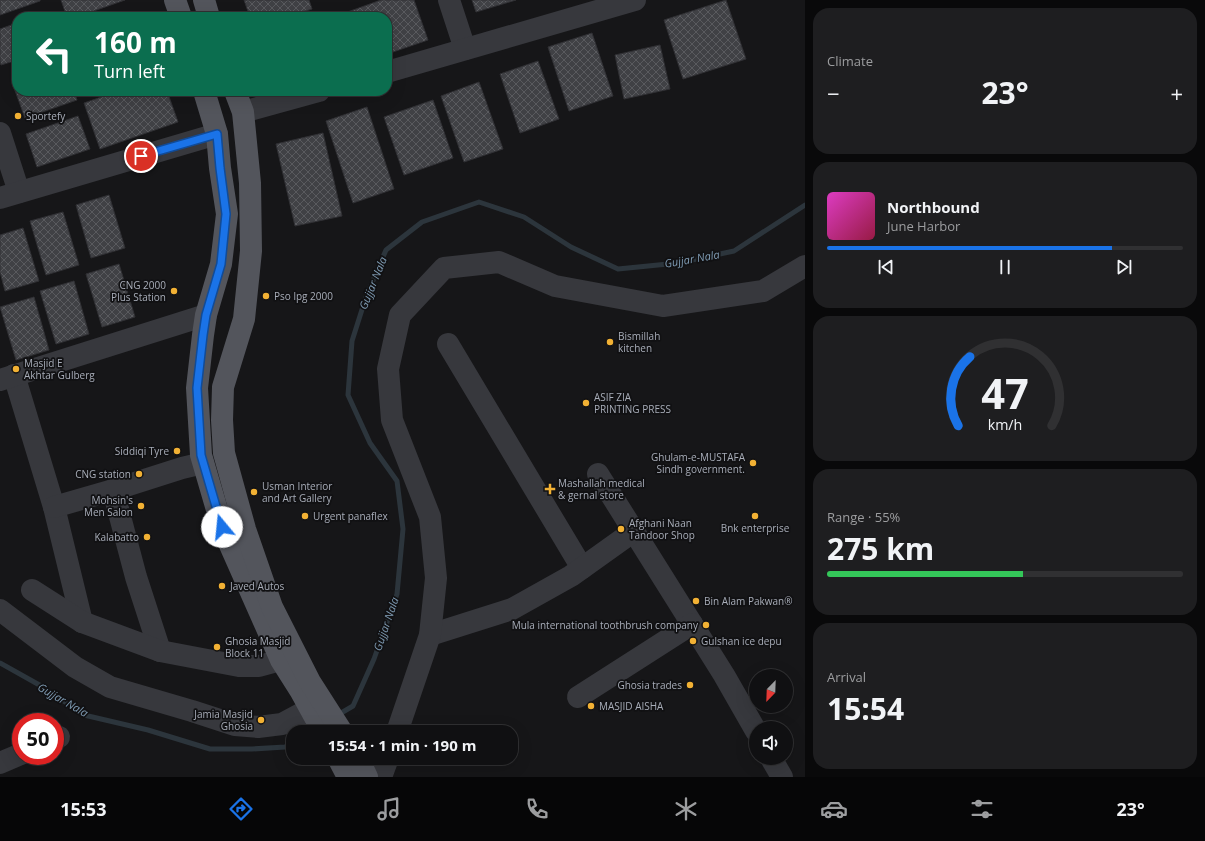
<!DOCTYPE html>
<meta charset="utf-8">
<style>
body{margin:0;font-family:"Open Sans",sans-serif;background:#1e1e20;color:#f1f3f6;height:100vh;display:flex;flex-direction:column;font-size:15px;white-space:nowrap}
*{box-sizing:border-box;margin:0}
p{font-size:13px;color:#9c9d9f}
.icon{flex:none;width:22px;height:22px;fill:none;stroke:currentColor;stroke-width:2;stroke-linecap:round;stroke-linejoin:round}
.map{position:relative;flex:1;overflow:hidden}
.drawer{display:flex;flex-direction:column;gap:8px;padding:8px;background:#09090a;width:400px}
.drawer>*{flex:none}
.banner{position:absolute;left:12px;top:12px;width:380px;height:84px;border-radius:16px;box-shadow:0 4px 16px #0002,0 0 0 1px #303032;background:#0b6e4f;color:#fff;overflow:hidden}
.needle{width:26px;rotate:203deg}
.tools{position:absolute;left:749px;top:669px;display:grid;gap:8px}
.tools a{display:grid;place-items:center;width:44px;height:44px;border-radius:50%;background:#101012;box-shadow:0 4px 16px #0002,0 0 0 1px #303032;font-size:20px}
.speed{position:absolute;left:12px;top:713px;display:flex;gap:8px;font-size:20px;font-weight:700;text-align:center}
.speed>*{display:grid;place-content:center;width:52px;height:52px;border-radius:50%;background:#101012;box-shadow:0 4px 16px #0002,0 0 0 1px #303032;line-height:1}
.speed .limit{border:6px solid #d22;background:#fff;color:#111}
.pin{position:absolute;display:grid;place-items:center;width:34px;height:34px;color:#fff;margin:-17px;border:2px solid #fff;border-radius:50%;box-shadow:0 1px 4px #0007}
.me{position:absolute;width:44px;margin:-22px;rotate:343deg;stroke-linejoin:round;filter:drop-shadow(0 0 3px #0008)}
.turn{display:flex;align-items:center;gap:14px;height:84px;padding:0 16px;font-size:18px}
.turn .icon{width:52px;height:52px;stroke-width:2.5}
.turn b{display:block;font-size:28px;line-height:34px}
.big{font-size:30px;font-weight:700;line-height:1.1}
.drawer .widget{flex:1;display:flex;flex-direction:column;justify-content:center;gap:6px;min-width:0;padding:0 14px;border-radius:16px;background:#1e1e20}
.drawer .dial{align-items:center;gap:0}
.dial svg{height:104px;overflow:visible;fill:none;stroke:#303032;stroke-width:7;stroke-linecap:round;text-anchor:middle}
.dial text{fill:#f1f3f6;stroke:none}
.song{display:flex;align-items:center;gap:12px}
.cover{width:48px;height:48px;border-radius:6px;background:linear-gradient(135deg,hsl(310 70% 55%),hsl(340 70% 35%))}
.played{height:4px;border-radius:2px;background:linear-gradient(90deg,#1a73e8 80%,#303032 80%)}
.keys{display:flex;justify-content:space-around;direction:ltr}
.heat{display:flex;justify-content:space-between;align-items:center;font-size:22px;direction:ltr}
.charge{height:6px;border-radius:3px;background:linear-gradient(90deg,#34c759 55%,#303032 0)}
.trip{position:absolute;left:286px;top:725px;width:232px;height:40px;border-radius:16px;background:#101012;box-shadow:0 4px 16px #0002,0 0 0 1px #303032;font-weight:700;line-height:40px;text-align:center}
.dock{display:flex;height:64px;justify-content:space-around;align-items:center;background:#060607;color:#9c9d9f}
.dock .icon{width:28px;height:28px}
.dock .current{color:#1a73e8}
.dock b{font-size:18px;color:#f1f3f6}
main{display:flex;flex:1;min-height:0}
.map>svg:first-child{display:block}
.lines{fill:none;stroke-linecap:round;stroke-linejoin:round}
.stream{stroke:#2c353c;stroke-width:5}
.building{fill:url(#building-cross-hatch);stroke:#303034}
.minor{stroke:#37383d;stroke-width:22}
.major{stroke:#53555c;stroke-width:22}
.route-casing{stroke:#114b97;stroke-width:10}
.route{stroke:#1a73e8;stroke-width:7}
.poi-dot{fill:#f2b134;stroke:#111113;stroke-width:1.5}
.labels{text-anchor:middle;stroke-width:3.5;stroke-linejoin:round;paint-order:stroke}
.poi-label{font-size:10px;fill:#a8adb8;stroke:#111113;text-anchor:start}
.water-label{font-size:11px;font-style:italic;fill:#7f9bb3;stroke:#111113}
</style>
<main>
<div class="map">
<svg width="805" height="777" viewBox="0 0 805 777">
<defs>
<pattern id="building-cross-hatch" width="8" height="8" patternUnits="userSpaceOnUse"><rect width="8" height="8" fill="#404145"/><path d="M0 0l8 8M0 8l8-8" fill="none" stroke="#595a5e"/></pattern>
</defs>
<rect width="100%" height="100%" fill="#161618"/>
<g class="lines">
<g class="stream">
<path d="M0,663L43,687L84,715L148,730L210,749H252L285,747L293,742"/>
<path d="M336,716L353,706L374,659L397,594L403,529L397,481L370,443L348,395L352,341L366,297L386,250L422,222L479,202L524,217L571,247L618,269L678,263L734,251L805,205"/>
</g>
</g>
<g class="building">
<path d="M0,0H40V1L0,15Z"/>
<path d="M61,0H125L88,13L89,17H67Z"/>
<path d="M244,0H309L312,9L287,17H250Z"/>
<path d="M381,0H414L428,40L387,54V17H343L342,14Z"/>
<path d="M472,0H516L476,12Z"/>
<path d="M726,0L746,59L683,79L664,20Z"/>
<path d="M17,23V60L1,65L0,61V29Z"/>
<path d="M592,33L613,96L569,111L548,47Z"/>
<path d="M660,45L670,89L624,99L615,55Z"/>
<path d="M538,61L559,119L520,133L500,74Z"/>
<path d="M479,82L503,149L464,162L441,96Z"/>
<path d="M17,84V91H74L77,100L25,118L13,85Z"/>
<path d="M119,91H167L178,122L100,149L84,103Z"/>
<path d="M433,100L453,158L404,175L384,117Z"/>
<path d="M367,107L394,189L353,203L326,121Z"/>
<path d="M78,116L90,149L37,167L26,134Z"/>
<path d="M323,133L342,216L295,226L276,144Z"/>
<path d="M109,195L125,248L91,258L76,205Z"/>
<path d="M63,212L79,265L46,275L30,221Z"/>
<path d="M23,228L39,281L5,291L0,272V235Z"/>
<path d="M119,264L135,317L102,327L86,274Z"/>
<path d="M74,281L89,334L56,344L40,291Z"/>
<path d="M34,297L49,350L16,360L0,307Z"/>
</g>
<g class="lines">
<g class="minor">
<path d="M449,0L465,49"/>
<path d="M387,72L635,0"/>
<path d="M243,112L319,91"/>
<path d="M0,133L19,192"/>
<path d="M0,198L217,134"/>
<path d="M448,344L582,568"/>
<path d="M14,375L54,507L82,622"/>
<path d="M0,380L206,315"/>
<path d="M598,474L724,675L756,731"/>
<path d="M113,490L136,577L160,651"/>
<path d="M54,507L113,490L182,468L203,463"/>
<path d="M32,590L82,622L160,651L239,666H259L281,660"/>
<path d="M0,610L75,667L110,687L192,711L235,725L258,727L282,724L310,709"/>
<path d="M430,635L512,609L571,576L634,531"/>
<path d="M578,697L692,624"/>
<path d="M397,732L430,635L436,578L430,517L392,420L388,369L400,315L444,268L499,262L555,286L663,306L763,291L805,266"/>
<path d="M55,739L59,737"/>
<path d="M771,758L782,777"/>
<path d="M0,763L21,754"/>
<path d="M381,777L388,758"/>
</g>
<g class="major">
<path d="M175,0L181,17"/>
<path d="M204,0L209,17"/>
<path d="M204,91L217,134L220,168L227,214L221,264L206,315L203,335L197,388L201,455L222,527L281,660L300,690L323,732"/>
<path d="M235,91L243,112L250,183L251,251L244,319L223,387L222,420L224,453L245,529L272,607L310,682L342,732"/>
<path d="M338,758L348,777"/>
<path d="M358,758L367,777"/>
</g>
</g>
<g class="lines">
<g class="route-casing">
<path id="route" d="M141,156L217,134L220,168L226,214L221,264L206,315L203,335L197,388L201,455L222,527"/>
</g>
<use href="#route" class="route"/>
</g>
<g class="poi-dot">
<circle cx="18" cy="116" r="4"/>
<circle cx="174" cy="291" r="4"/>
<circle cx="266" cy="296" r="4"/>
<circle cx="610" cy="342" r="4"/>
<circle cx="16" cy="369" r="4"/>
<circle cx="586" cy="403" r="4"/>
<circle cx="177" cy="451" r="4"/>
<circle cx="753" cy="463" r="4"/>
<circle cx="139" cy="474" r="4"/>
<path d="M548 483h4v4h4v4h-4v4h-4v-4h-4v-4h4z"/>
<circle cx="254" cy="492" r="4"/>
<circle cx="141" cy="506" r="4"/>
<circle cx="305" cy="516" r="4"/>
<circle cx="755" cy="516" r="4"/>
<circle cx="621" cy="529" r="4"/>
<circle cx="147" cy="537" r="4"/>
<circle cx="222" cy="586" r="4"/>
<circle cx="696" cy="601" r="4"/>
<circle cx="706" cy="625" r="4"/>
<circle cx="693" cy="641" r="4"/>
<circle cx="217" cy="647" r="4"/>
<circle cx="690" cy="685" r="4"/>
<circle cx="591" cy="706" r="4"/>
<circle cx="261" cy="720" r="4"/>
</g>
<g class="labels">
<g class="poi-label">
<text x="26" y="120">Sportefy</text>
<text x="166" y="289" text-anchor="end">CNG 2000<tspan x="166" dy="12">Plus Station</tspan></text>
<text x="274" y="300">Pso lpg 2000</text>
<text x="618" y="340">Bismillah<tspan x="618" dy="12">kitchen</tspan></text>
<text x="24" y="367">Masjid E<tspan x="24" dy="12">Akhtar Gulberg</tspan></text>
<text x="594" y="401">ASIF ZIA<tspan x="594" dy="12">PRINTING PRESS</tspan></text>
<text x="169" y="455" text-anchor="end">Siddiqi Tyre</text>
<text x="745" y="461" text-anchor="end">Ghulam-e-MUSTAFA<tspan x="745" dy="12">Sindh government.</tspan></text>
<text x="131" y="478" text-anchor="end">CNG station</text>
<text x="558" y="487">Mashallah medical<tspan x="558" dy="12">&amp; gernal store</tspan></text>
<text x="262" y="490">Usman Interior<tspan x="262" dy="12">and Art Gallery</tspan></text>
<text x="133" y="504" text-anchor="end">Mohsin's<tspan x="133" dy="12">Men Salon</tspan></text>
<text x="313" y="520">Urgent panaflex</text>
<text x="629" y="527">Afghani Naan<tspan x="629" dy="12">Tandoor Shop</tspan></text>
<text x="755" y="532" text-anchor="middle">Bnk enterprise</text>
<text x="139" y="541" text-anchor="end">Kalabatto</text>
<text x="230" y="590">Javed Autos</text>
<text x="704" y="605">Bin Alam Pakwan®</text>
<text x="698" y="629" text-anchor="end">Mula international toothbrush company</text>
<text x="225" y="645">Ghosia Masjid<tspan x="225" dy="12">Block 11</tspan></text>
<text x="701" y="645">Gulshan ice depu</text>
<text x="682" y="689" text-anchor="end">Ghosia trades</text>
<text x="599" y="710">MASJID AISHA</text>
<text x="253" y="718" text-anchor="end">Jamia Masjid<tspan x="253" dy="12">Ghosia</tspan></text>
</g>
<g class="water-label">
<text transform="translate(692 259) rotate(-10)" y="4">Gujjar Nala</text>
<text transform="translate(373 283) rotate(-68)" y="4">Gujjar Nala</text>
<text transform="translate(386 624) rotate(-71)" y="4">Gujjar Nala</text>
<text transform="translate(63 700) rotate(30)" y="4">Gujjar Nala</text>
</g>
</g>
</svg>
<div class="tools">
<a><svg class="needle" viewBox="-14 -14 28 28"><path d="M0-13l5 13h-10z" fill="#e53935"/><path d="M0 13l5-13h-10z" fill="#9c9d9f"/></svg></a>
<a><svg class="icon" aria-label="sound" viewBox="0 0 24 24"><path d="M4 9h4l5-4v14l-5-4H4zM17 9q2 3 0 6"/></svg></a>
</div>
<div class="speed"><div class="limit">50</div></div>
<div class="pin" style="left:141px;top:156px;background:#d93025"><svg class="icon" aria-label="arrive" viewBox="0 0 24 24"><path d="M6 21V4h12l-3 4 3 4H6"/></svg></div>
<svg class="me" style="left:222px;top:527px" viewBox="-20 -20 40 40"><circle r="19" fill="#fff"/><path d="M0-13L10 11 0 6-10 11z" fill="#1a73e8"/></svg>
<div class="trip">15:54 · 1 min · 190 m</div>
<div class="banner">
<div class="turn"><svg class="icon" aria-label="left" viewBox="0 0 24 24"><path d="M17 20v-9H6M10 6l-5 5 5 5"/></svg><div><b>160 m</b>Turn left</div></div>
</div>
</div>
<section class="drawer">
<div class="widget"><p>Climate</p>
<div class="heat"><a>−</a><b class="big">23°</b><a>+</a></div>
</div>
<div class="widget">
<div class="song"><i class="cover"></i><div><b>Northbound</b><p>June Harbor</p></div></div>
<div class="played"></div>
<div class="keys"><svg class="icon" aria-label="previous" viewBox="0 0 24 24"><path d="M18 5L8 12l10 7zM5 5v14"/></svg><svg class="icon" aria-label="pause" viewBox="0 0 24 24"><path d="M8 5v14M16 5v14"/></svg><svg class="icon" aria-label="next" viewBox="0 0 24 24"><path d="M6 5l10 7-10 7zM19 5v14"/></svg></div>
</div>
<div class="widget dial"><svg viewBox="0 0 100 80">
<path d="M14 69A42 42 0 1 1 86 69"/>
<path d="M14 69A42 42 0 0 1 23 16" stroke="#1a73e8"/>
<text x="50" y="56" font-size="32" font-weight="700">47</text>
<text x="50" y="72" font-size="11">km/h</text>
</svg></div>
<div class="widget"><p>Range · 55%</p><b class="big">275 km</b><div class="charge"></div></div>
<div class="widget"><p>Arrival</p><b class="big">15:54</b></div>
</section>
</main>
<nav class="dock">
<b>15:53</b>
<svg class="icon current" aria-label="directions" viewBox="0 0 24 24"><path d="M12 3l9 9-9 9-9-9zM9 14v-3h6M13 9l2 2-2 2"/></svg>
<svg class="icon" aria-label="music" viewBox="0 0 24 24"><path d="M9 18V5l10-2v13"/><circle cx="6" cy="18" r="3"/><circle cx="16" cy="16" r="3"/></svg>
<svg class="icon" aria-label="phone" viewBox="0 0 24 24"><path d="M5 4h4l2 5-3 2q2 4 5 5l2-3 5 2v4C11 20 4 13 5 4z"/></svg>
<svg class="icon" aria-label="climate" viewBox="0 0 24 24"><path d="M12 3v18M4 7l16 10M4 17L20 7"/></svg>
<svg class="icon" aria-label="car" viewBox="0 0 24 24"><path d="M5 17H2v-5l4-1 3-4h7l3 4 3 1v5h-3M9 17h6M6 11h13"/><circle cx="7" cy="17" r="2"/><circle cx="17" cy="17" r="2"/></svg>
<svg class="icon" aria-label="filters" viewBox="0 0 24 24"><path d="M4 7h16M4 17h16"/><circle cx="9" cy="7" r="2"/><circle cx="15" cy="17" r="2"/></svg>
<b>23°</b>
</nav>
